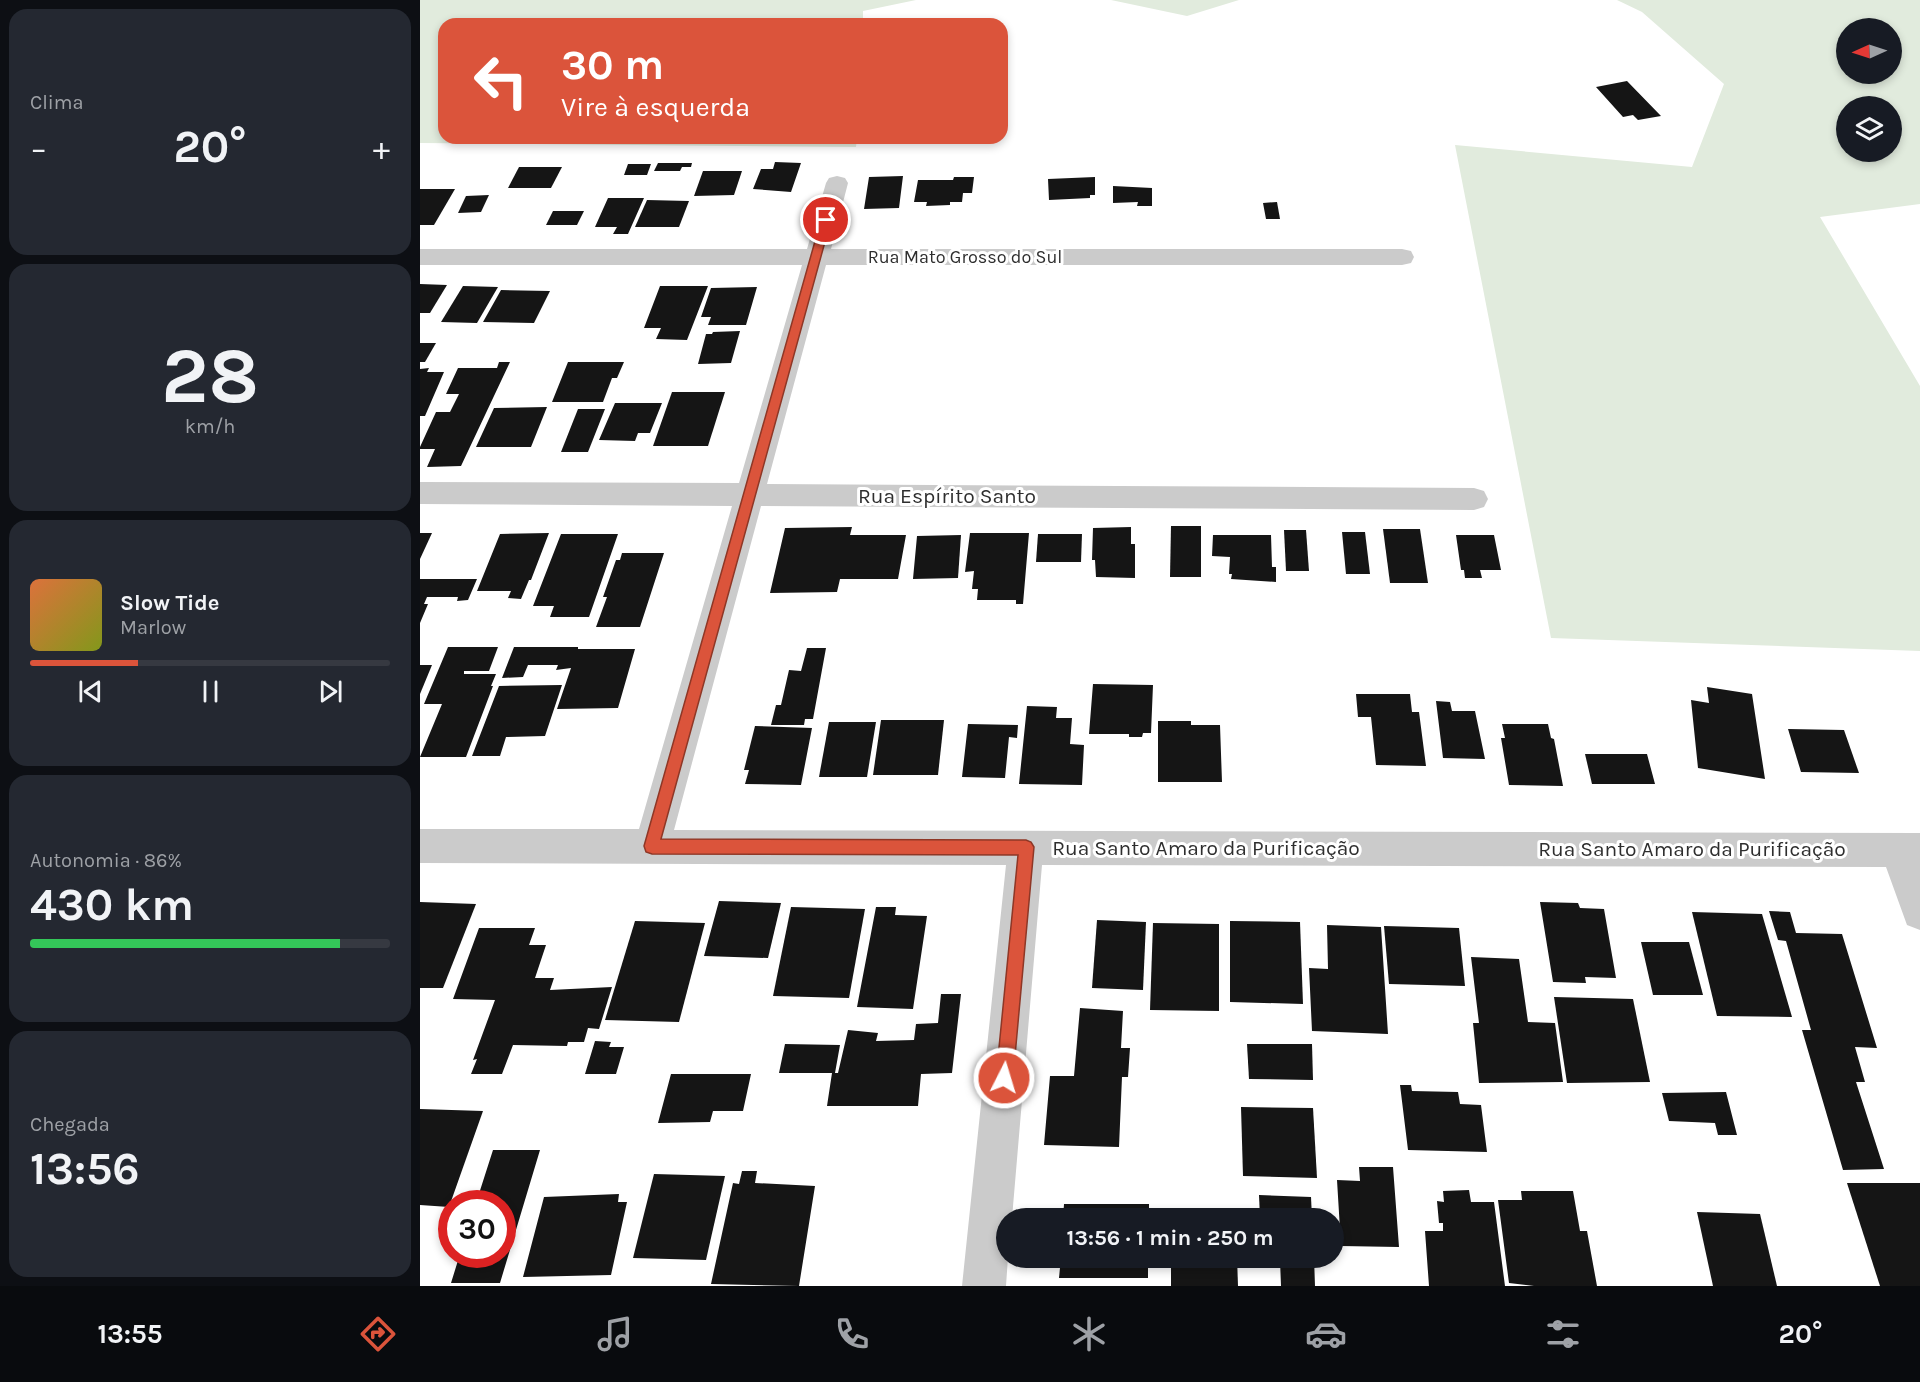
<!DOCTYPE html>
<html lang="pt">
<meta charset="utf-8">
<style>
body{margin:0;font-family:Karla,sans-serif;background:#242831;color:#f1f3f6;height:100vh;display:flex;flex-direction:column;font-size:22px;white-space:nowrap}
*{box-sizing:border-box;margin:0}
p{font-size:20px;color:#9ea1a6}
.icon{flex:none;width:33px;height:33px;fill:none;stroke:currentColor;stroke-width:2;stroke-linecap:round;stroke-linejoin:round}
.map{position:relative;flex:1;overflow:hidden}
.side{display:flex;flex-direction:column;gap:9px;padding:9px;background:#0d0f14;width:420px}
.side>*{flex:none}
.banner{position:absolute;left:18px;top:18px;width:570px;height:126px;border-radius:18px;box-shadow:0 3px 9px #0003;background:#db543b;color:#fff;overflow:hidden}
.needle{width:39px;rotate:267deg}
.tools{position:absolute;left:1416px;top:18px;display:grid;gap:12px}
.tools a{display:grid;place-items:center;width:66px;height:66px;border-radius:50%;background:#171b24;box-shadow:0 3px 9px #0003;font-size:30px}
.speed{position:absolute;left:18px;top:1190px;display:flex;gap:12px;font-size:30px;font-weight:700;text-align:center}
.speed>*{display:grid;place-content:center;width:78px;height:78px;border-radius:50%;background:#171b24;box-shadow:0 3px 9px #0003;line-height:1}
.speed .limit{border:9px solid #d22;background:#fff;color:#111}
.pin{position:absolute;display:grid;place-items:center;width:51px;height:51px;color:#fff;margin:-26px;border:3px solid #fff;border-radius:50%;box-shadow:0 2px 6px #0007}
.me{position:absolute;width:66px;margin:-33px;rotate:5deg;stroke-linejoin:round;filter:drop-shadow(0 0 4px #0008)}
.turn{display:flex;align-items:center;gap:21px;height:126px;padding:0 24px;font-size:27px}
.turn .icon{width:78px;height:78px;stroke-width:2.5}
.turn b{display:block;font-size:42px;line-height:51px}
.big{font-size:45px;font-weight:700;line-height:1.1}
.side .widget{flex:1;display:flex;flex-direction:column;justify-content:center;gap:9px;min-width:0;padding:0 21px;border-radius:18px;background:#242831}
.side .dial{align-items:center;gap:0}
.dial b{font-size:78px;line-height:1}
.song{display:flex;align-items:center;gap:18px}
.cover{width:72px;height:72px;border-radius:9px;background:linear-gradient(135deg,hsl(20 70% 55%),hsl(70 70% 35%))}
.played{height:6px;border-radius:3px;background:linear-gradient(90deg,#db543b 30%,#363941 30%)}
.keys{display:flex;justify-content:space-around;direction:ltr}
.heat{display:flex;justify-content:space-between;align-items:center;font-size:33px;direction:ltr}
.charge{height:9px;border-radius:4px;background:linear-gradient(90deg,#34c759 86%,#363941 0)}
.trip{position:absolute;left:576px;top:1208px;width:348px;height:60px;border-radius:30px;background:#171b24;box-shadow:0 3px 9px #0003;font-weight:700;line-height:60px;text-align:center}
.dock{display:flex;height:96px;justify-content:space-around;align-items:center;background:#090b0e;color:#9ea1a6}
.dock .icon{width:42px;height:42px}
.dock .active{color:#db543b}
.dock b{font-size:27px;color:#f1f3f6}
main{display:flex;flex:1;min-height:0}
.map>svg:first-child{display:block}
.green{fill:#e1ebdd;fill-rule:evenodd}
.building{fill:#151515}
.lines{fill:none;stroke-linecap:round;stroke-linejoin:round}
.minor{fill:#cbcbcb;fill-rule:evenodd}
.route{fill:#db543b;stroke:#8e3726;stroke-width:1.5}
.labels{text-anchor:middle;stroke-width:6;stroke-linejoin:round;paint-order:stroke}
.far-street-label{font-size:18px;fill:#2e2e2e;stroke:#fff}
.street-label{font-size:21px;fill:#2e2e2e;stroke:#fff}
</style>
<main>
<section class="side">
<div class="widget"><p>Clima</p>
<div class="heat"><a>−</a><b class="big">20°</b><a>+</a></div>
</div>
<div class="widget dial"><b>28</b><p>km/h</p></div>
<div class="widget">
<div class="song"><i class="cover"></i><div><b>Slow Tide</b><p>Marlow</p></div></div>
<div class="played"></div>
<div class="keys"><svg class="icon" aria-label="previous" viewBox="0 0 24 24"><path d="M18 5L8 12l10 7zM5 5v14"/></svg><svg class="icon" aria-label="pause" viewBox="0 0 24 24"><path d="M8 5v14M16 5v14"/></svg><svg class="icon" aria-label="next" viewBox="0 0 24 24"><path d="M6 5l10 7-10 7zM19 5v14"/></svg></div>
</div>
<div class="widget"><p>Autonomia · 86%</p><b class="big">430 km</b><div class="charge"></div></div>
<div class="widget"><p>Chegada</p><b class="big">13:56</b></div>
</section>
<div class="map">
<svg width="1500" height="1286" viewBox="0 0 1500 1286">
<rect width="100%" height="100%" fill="#fff"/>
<g class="green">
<path d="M0,0H496L443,11V24H24V138H437L436,147L0,143Z"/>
<path d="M691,0H819L767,16Z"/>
<path d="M1197,0H1500V204L1400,217L1500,386V651L1131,638L1035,145L1272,167L1304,84L1222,12ZM1426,28H1472V74H1426ZM1472,106V152H1426V106Z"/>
</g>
<g class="building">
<path d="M1207,81L1241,116L1218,120L1213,115L1203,117L1176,87Z"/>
<path d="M355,162L381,163L371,192L333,189L341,169H353Z"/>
<path d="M238,163H272L271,167H262L260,171H234Z"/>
<path d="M208,164H231L227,175H204Z"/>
<path d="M99,167H142L131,188H88Z"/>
<path d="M283,171H322L314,195L274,196Z"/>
<path d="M483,176L479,208L444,209L449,177Z"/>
<path d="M534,177H554L552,193H543L542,202H530V205L506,206L507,202H494L498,180H533Z"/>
<path d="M675,177V195H670V198L629,200L628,179Z"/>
<path d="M693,186L732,188V206H717L718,202L693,203Z"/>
<path d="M0,189H35L14,225H0Z"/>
<path d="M69,195L61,212L38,213L46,196Z"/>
<path d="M188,198H224L208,234H193L197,227H175Z"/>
<path d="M227,200L269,201L259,227H215Z"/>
<path d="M857,202L860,219H846L843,203Z"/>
<path d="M133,211H164L157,225H126Z"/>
<path d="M0,284L27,285L10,313H0Z"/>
<path d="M43,286L78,287L57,323L21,322Z"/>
<path d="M240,286H288L267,340L236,339L241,328H224Z"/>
<path d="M337,287L326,325H288L291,317H281L291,288Z"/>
<path d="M81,290L130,291L114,323L63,322Z"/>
<path d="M320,331L311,363L278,364L286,334H292L293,332Z"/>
<path d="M0,343H16L5,362H0Z"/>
<path d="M79,362H90L41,466L7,467L15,449H0V447L16,412H30L39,394H26L38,368H77Z"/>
<path d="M148,362H204L197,378H192L183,402H132Z"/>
<path d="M9,368L7,372H24L5,416H0V369Z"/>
<path d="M252,392H305L288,446H233Z"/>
<path d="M195,403H242L230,433H218L215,441L179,440Z"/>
<path d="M127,407L111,447H56L74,408Z"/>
<path d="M158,409H185L168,452H141Z"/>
<path d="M751,526H781V577H750Z"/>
<path d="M432,527L430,535H486L478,579H420L417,592L350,593L365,528Z"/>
<path d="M711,527V544H715V578L676,577L675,560H672L673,528Z"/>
<path d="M963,529H1000L1008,583H970Z"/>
<path d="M864,530H886L889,571H866Z"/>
<path d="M922,532H945L950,574H926Z"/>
<path d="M0,533H12L0,559Z"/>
<path d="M129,533L111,580H109L101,599L88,598L91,591H57L80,534Z"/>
<path d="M550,533H609L603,604H596V600H557L558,589H552L554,571L545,572Z"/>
<path d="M141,534H198L169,617H130L134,606H113Z"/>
<path d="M618,534H662L661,562H616Z"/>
<path d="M541,535L538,578L493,579L497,536Z"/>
<path d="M793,535H851L852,567H856V582L811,579L812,574H809L810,557L792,556Z"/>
<path d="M1036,535H1074L1081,570H1060L1062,578H1045L1044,570H1041Z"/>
<path d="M202,553H244L220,627H176L187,597H183L196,560H200Z"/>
<path d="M0,579H57L48,600L37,601L38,597H7L4,604H8L0,623Z"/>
<path d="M28,647H78L69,671H44V674H76L71,686H73L46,757H0L22,704H4Z"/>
<path d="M94,647H158V649H215L198,708L137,709L151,668L136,670L138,665H108L103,677L82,678Z"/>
<path d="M387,648H406L393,719H385L384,725H351L356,705H361L369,670L381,671Z"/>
<path d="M0,665H12L0,694Z"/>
<path d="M673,684L733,685L731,733H723L722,737H709V734H669Z"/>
<path d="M142,685L125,736L86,737L80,756H52L79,686Z"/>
<path d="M1287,687L1332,694L1345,779L1278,768L1271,700L1289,703Z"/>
<path d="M936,694H990L992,712H999L1006,766L956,765L951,717H938Z"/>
<path d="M1016,701L1030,702L1032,711H1055L1065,759L1023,758Z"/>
<path d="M607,706L637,707L636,718H652L650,744L664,745L662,785L599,784Z"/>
<path d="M461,720H524L518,775H453Z"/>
<path d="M738,721H771V725H800L802,782H738Z"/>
<path d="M409,722H456L447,777H399Z"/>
<path d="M548,724L598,725L597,738L589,737L585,778L542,777Z"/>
<path d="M1082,724H1128L1131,738L1134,739L1143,786L1089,785L1081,738H1085Z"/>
<path d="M335,726L392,728L381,785L325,784L329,770H324Z"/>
<path d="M1368,729L1424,730L1439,773L1381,772Z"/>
<path d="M1165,754H1227L1235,784H1172Z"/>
<path d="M299,901L361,903L348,958L284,956Z"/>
<path d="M0,902L56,904L23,988H0Z"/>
<path d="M1120,902L1158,903L1160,908L1184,909L1196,978L1165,977L1166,983L1133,982Z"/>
<path d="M371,907L445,909L429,998L353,996Z"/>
<path d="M456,907H476L475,915L507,916L493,1009L437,1007Z"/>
<path d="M1349,911L1370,912L1376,933L1422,934L1457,1048L1435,1047L1445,1082H1436L1464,1169L1423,1170L1382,1030H1391L1366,941L1358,940Z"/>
<path d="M1272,912L1342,914L1372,1017L1297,1016Z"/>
<path d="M677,920L726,922L723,990L672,988Z"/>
<path d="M215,921L285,923L259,1022L185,1020Z"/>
<path d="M810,921L880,922L883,1004L810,1002Z"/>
<path d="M733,923L799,924V1011L730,1010Z"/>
<path d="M907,925L961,927L968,1034L892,1031L889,968L908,969Z"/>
<path d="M964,926L1039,928L1045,986L969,984Z"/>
<path d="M59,928H115L109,945H126L115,978H134L130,990L192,987L179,1029L168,1028L164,1042H148L147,1046L93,1045L82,1074H51L57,1059L53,1060L75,1000L33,999Z"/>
<path d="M1221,942H1269L1283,995H1233Z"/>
<path d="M1051,957L1099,959L1108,1022L1135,1023L1143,1082L1059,1083L1053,1023H1059Z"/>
<path d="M521,994H541L532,1073L501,1074L498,1106H407L412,1073H359L365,1044L420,1045L415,1073H418L428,1030L458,1033L456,1041L494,1040L496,1024L518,1023Z"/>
<path d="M1134,997L1213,999L1230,1082L1147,1083Z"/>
<path d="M660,1008L703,1011L701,1048H710L708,1077H702L699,1147L624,1145L630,1076H654Z"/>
<path d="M175,1041L191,1042L189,1047H204L196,1074H165Z"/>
<path d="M827,1044H892L893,1080L829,1079Z"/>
<path d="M251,1074H331L323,1111H293L290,1122L238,1123Z"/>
<path d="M980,1085H991L992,1091L1038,1092L1040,1104L1061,1105L1067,1152L988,1150Z"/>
<path d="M1306,1092L1317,1135H1298L1295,1123L1249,1121L1242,1093Z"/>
<path d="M821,1107L893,1108L897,1178L823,1176Z"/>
<path d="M0,1109L63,1111L29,1207L0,1205Z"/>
<path d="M73,1150H120L80,1283H31L40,1254H82V1203H56Z"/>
<path d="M939,1167H973L979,1247L921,1246L917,1180L940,1181Z"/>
<path d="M322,1171H337L335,1183L395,1186L379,1286L291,1284L313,1183L319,1184Z"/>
<path d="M234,1174L305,1176L286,1260L213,1258Z"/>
<path d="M1427,1183H1500V1286H1460Z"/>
<path d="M1049,1190L1051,1202H1074L1085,1286H1009L1005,1231H1023V1223H1019L1017,1201L1024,1202L1023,1191Z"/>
<path d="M1101,1191H1153L1160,1231H1167L1177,1286H1114L1089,1283L1078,1200H1102Z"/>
<path d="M199,1194L198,1202H207L191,1275L103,1277L124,1197Z"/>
<path d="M839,1195L891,1197L892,1218H840Z"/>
<path d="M644,1204H729V1218H643Z"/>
<path d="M1277,1212L1340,1214L1357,1286H1293Z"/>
<path d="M641,1257H728V1278H639Z"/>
<path d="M751,1257H817L818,1286H751Z"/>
<path d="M840,1257H894L895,1286H861L860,1260H840Z"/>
</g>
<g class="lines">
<path class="minor" d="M417,176L425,178L428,183L411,249H982L991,251L994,257L991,263L982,265H406L347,484L1054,488L1064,491L1068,499L1064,507L1054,510L341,506L254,830L1500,833V930L1487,925L1466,867L622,865L592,1218H586L588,1257L586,1286H542L586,865L0,863V829H219L312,506L0,504V482L319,483L382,265H0V249H387L406,183L409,178Z"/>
</g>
<path class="route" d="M406,216L411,220L241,839L606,840L611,842L614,847L593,1078L590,1084L584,1087L578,1084L576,1078L598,855L232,854L226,852L224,846L401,220Z"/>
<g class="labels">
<g class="far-street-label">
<text x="545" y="263">Rua Mato Grosso do Sul</text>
</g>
<g class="street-label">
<text x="527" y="503">Rua Espírito Santo</text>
<text x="786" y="855">Rua Santo Amaro da Purificação</text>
<text x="1272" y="856">Rua Santo Amaro da Purificação</text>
</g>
</g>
</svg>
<div class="tools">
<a><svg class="needle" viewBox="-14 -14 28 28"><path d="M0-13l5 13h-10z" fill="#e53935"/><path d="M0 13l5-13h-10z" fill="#9ea1a6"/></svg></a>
<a><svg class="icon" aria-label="layers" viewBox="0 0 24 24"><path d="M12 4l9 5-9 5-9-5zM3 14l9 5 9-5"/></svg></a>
</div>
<div class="speed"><div class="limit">30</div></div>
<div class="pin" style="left:406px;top:220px;background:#d93025"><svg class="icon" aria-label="arrive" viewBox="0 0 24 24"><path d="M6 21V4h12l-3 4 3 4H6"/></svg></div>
<svg class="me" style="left:584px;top:1078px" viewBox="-20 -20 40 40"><circle r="17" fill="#db543b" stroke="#fff" stroke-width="3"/><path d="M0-11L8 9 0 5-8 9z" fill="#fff"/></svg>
<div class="trip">13:56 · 1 min · 250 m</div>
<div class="banner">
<div class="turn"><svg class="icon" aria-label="left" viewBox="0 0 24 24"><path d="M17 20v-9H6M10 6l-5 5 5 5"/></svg><div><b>30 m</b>Vire à esquerda</div></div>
</div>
</div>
</main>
<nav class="dock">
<b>13:55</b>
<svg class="icon active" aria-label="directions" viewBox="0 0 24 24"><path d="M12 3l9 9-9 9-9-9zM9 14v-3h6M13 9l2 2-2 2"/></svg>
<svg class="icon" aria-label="music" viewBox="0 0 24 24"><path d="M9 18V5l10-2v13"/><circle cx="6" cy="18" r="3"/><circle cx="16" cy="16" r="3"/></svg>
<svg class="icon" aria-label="phone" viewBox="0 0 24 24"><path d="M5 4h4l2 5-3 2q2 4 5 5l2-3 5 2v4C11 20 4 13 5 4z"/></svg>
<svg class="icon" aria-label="climate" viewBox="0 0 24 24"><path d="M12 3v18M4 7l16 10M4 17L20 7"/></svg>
<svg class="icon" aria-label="car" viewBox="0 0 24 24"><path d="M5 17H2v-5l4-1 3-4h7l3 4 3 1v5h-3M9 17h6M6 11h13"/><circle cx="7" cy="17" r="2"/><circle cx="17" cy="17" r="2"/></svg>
<svg class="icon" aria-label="filters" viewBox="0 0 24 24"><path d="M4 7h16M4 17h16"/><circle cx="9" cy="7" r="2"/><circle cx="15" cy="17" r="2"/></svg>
<b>20°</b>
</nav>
